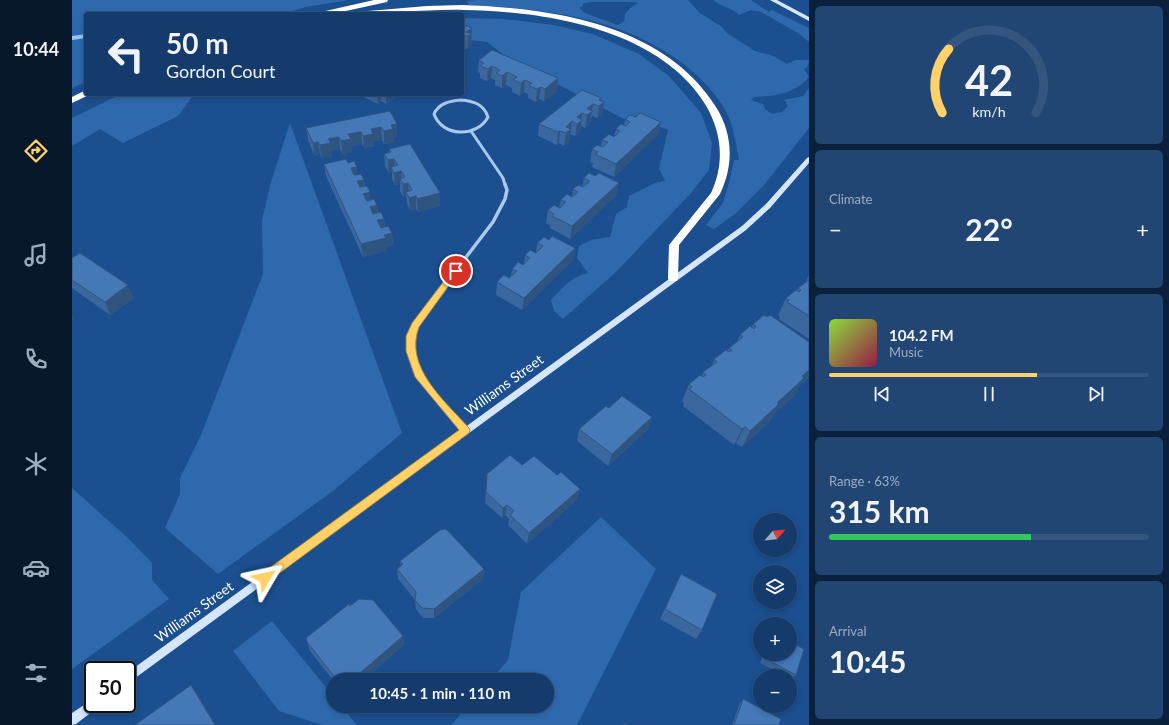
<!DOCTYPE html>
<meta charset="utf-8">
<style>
body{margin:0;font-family:Lato,sans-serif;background:#214673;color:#f1f3f6;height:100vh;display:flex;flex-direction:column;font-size:15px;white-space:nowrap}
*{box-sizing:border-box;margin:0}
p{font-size:13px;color:#9dadc1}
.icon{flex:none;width:22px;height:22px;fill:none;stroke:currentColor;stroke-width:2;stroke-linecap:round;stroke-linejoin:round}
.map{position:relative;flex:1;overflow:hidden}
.details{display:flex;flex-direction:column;gap:6px;padding:6px;background:#0b203b;width:360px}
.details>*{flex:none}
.banner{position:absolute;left:12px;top:12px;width:380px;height:84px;border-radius:4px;box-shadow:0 2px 6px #0003,0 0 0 1px #33557e;background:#143b6b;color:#f1f3f6;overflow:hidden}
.needle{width:26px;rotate:63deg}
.fabs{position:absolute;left:681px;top:513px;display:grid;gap:8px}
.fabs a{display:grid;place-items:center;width:44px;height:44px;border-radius:50%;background:#143b6b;box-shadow:0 2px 6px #0003,0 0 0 1px #33557e;font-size:20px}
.speed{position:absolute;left:12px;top:661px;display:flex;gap:8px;font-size:20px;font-weight:700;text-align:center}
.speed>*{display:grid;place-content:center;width:52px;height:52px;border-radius:50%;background:#143b6b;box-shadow:0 2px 6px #0003,0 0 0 1px #33557e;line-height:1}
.speed .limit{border:2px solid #111;border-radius:6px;background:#fff;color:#111}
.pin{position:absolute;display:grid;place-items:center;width:34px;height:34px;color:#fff;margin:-17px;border:2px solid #fff;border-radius:50%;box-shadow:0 1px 4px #0007}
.me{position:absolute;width:44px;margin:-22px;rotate:54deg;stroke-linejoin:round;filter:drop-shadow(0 0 3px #0008)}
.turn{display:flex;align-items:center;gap:14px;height:84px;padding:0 16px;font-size:18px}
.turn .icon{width:52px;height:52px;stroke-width:2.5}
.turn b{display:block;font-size:28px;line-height:34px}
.big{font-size:30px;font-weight:700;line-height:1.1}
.details .tile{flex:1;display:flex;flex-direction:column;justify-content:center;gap:6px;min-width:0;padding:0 14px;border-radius:6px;background:#214673}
.details .dial{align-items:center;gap:0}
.dial svg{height:104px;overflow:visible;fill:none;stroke:#33557e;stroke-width:7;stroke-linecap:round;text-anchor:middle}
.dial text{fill:#f1f3f6;stroke:none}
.song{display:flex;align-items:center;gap:12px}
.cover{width:48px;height:48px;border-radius:6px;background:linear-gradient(135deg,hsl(90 70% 55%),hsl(340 70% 35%))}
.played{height:4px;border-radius:2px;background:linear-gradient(90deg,#ffd166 65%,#33557e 65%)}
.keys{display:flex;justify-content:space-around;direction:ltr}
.heat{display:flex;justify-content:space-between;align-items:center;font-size:22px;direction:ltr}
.charge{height:6px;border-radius:3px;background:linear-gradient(90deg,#34c759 63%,#33557e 0)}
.trip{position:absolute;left:254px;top:673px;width:228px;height:40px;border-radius:20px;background:#143b6b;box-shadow:0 2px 6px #0003,0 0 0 1px #33557e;font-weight:700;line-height:40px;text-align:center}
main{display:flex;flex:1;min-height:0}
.dock{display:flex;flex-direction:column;width:72px;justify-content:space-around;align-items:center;background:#08182b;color:#9dadc1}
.dock .icon{width:28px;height:28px}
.dock .selected{color:#ffd166}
.dock b{font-size:18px;color:#f1f3f6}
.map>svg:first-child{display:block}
.green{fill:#2e69ad;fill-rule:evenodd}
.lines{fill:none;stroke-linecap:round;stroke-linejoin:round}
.stream{fill:#9cc4f0;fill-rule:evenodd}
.minor-far2{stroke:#a9c9ee;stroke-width:3}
.minor-far1{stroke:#a9c9ee;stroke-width:3.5}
.minor{stroke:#a9c9ee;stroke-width:5}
.secondary{fill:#d6e6fa;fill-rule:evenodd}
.motorway{fill:#fff;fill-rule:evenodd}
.wall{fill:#3a679d}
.shaded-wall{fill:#305480}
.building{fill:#4478b7;stroke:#305480}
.route{fill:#ffd166;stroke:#a68842}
.labels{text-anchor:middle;stroke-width:4;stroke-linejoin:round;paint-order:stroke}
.street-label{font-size:14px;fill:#fff;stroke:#1b4f8f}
</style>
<main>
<nav class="dock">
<b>10:44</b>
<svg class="icon selected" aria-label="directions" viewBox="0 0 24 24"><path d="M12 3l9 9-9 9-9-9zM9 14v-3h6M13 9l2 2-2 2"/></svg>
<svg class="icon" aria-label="music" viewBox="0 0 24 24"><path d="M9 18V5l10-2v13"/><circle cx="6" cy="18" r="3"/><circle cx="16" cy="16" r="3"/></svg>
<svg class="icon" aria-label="phone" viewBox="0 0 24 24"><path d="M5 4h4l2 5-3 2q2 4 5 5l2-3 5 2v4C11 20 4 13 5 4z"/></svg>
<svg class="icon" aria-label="climate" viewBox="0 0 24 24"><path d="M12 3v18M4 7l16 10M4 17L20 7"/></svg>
<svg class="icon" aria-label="car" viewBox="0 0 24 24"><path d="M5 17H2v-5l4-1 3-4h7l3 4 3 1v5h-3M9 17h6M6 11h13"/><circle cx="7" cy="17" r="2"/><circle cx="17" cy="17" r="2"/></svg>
<svg class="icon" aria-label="filters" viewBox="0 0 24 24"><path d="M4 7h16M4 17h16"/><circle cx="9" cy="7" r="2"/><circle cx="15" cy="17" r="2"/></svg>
</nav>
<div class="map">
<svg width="737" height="725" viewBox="0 0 737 725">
<rect width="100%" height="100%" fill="#1b4f8f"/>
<g class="green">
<path d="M0,0H277L234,7L209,14H14V82L0,88Z"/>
<path d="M404,0H616L628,13L650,27L655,33L683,51L699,55L715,64L723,60H737L736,66L732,69L737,77C723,94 703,96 682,97L679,100L691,104L693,109L700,114L710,112L716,106L712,100L731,96L737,88V128L692,185L663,214L642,229L634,225L651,203L658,179L662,160H667C664,144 662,128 655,113C646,97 634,83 620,71C559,18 474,9 397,5L395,1ZM518,2H563L566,3L558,8L553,14L552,21L546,25L513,13L507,8L511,6V4Z"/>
<path d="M641,0H679L697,12L700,10L737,28V42L726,33L689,12L679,10L667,15C662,8 648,7 641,0Z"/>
<path d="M390,18L432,19L482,25L521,34L567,54L597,76L629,113L640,143L637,170L619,193L544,272L491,319L482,311L479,300C490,288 500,276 516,273L505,258L507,246L519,240L538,237L544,214L555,207L557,196L583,183L593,181L587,168L596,130L577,123L565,126L436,58L415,42L399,40L390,36Z"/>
<path d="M49,94H122L106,116L51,143L28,129L0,146V118Z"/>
<path d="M218,123L330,433L261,491L146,574L93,528L108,494V478L129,435L191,274L190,220L199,182Z"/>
<path d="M0,488L57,539L80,563V580L97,599L0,669Z"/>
<path d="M529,517L584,569L505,725H379L396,706H475V680H419L436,660L449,592Z"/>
<path d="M200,621L261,696V706H269L285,725H250L207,711L161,651Z"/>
</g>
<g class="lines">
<path class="stream" d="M14,34V38L0,40V36Z"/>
<g class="minor-far2">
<path d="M389,100C401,101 412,104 416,117C405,138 370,137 362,114C367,103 378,101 389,100Z"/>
<path d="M399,131L431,178L433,185"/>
</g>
<path class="minor-far1" d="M385,422C363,398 335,372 339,337C340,331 344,325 346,320L421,222L433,199L435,190L433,184"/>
<path class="minor" d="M384,421L393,431"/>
<g class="secondary">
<path d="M698,0H705L737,17V21Z"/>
<path d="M737,157V163L698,208L674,230L55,684V673L670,226L694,204L735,158Z"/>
<path d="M21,699V704H26L25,708L4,724L0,725V713Z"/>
</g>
<g class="motorway">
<path d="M302,0H316L315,2L260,14H245L249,12Z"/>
<path d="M390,5C480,8 592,24 644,107C661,134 662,165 648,194L607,245L606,278L605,281H597L596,278L597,245L639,193C653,163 650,132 633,104C587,29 473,11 392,10C354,9 317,14 280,14L284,12L355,6Z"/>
<path d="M14,90V94L17,95L0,103V97Z"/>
</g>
</g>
<g class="wall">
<path d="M390,24L400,28L399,46L395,49L390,47Z"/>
<path d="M407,60L486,78L485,91L472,101L467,99L464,102L456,98V94L452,92L448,96L440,92V88L434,85L430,88L423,85V80L419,78L415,81L408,78V73L406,72Z"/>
<path d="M285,94H328L314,104L309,101L306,104Z"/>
<path d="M529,98L528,100L530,114L525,118L520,116L518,123L513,128L509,126L508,132L503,136L498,134L497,142L492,146L487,143L485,145L466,136L467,124Z"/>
<path d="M564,117L589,122L586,134L542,177L520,167L521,163L518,162L520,149L529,146L530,140L542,137L544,129L552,125L553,119Z"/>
<path d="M325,124V136L322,137V142L312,144L310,140L302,141V146L292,148L290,144L280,146V152L271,154L268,149L260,151V156L249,158L248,154L242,155L236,140L234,128Z"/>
<path d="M317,149L368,206L346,212L344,209L338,210L335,204L334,196L331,197L328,191V184L323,185L320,179V172L317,173L313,166L312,154L317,153Z"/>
<path d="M276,163L285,167V174L292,180L293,186L298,200L305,205L306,213L312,219L313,227L320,233L321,245L314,247V251L291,257L254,176L252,164Z"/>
<path d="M523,176L547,183L544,195L498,239L478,228V225L474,223L476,210L487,208L489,200L500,197L501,189L510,187L512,178Z"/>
<path d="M477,240L503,248L501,260L450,310L424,295L425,282L437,278L439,277L440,269L451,265L452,264L453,255L464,252L465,243Z"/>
<path d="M0,258L62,298L38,315L0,288Z"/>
<path d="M737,276V339L707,319L708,317L706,315L714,298L725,290L726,288L733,283L736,277Z"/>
<path d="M692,315L727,387L723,395L702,414L698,421L670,447L664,443L662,445L611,406L612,403L610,401L617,384L630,376L631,372L640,366L642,359L655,351L657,348L665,342L668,335L680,327L681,324Z"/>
<path d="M537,408L580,417L576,429L536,466L505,441L507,429Z"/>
<path d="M450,465L485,475L508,489L505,500L455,544L436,525L437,519L433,515L430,518L413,503L415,474Z"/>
<path d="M328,561L412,569L411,579L362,618H351L344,609L343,600L326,579L325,569L329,566Z"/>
<path d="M609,574L630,630L624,639L588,619Z"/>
<path d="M278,606L331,636L332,645L291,680H261L238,651L235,642Z"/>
<path d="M691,654H718L724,675L719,679L718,678V676H714L688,663Z"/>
<path d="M671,699L707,725H660L668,703Z"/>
</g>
<g class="shaded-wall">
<path d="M400,28L399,46L395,49L396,36L394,32Z"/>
<path d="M420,66L419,78L415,81L416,69Z"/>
<path d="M435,72L434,85L430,88V76Z"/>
<path d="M486,78L485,91L472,101L473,89Z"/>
<path d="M453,80L452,92L448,96L449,83Z"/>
<path d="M469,87L467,99L464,102L465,89Z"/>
<path d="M305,94H309V101L306,104Z"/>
<path d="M314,94H328L314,104Z"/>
<path d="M529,98L528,105L532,102L530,114L525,118L527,106V100Z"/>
<path d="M521,104L518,123L513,128L515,115V109Z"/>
<path d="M510,113L509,121L510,120L508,132L503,136L505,124V117Z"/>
<path d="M500,121L497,142L492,146L494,133V127Z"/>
<path d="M589,122L586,134L542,177L544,164Z"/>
<path d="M325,124V136L322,137V142L312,144V131L319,125Z"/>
<path d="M309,127L310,140L302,141V146L292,148L291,136L299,129Z"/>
<path d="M488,131L487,143L485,145L486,132Z"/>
<path d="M289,132L290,144L280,146V152L271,154L269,141L276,134Z"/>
<path d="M267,137L268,149L260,151V156L249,158L248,145L256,139Z"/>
<path d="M246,142L248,154L242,155L241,143Z"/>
<path d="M322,159L323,171L319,167L320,172L317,173L316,160Z"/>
<path d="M285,167L286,179L280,181L279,168Z"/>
<path d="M329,171L330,183L328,179V184L323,185L322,173Z"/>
<path d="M292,180L293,192L286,194L285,181Z"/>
<path d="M336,183L337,195L334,192V196L331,197V184Z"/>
<path d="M547,183L544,195L498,239L500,226Z"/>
<path d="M298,192L299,205L292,206L291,194Z"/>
<path d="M368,193V206L346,212L345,199Z"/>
<path d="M344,196V209L338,210L337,198Z"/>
<path d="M305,205L306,218L299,220L298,207Z"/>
<path d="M312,219L313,231L306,233L305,220Z"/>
<path d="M320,233L321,245L314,247V251L291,257L289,244L312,235Z"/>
<path d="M503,248L501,260L450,310L452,298Z"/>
<path d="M56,285L62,298L38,315L33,302Z"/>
<path d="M0,316L2,320L0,322Z"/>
<path d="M737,370V378L727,387L723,395L702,414L698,421L670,447L678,431L730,376Z"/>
<path d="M580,417L576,429L536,466L540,454Z"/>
<path d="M673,427L664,443L662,445L670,429Z"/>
<path d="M508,489L505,500L455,544L457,533Z"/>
<path d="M435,505L433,515L430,518L431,508Z"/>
<path d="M412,569L411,579L362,618V609Z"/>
<path d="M331,636L332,645L291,680H280Z"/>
<path d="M119,685L125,693L144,725H143Z"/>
</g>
<g class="building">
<path d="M390,24L400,28L394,32L400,34L396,36L390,35Z"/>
<path d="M420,50L486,78L473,89L469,87L465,89L457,86L460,83L453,80L449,83L441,80L445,77L435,72L430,76L424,73L428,70L420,66L416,69L408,66L412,63L407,60Z"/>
<path d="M510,90L529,98L527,100L532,102L527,106L521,104L515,109L521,111L515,115L510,113L505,117L510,120L505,124L500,121L494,127L499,129L494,133L488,131L486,132L467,124Z"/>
<path d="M318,111L325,124L319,125L321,129L312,131L309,127L299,129L301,134L291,136L289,132L276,134L279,139L269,141L267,137L256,139L259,143L248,145L246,142L241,143L234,128Z"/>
<path d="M568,113L589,122L544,164L523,154L526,152L520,149L525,145L531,147L536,142L530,140L537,134L542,137L548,131L544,129L549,124L554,126L558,122L553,119L558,115L564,117Z"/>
<path d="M338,144L368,193L345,199L344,196L337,198L334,192L340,190L336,183L331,184L328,179L333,177L329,171L322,173L319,167L326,165L322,159L316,160L312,154L319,152L317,149Z"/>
<path d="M274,159L276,163L282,161L285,167L279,168L282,175L289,174L292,180L285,181L288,187L295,186L298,192L291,194L295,201L302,199L305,205L298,207L301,214L309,212L312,219L305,220L309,228L316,226L320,233L312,235L314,238L289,244L252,164Z"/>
<path d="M517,173L523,176L527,173L547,183L500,226L480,216L482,214L476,210L482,205L488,208L494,202L489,200L495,194L500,197L506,192L501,189L506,185L511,187L518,181L512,178Z"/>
<path d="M480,236L503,248L452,298L425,282L432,275L437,278L445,271L440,269L446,262L451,265L458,258L453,255L458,250L464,253L471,246L465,243L472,237L477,240Z"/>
<path d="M8,253L56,285L33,302L0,280V258Z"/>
<path d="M737,280V316L715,302L717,300L714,298L724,290L727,292L729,290L726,288Z"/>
<path d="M692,315L695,317L698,315L737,342V370L730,376L732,378L705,403L707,404L678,431L673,427L670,429L617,389L620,387L617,384L628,375L631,377L634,375L631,372L645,362L642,359L654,350L657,352L660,350L657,348L671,337L668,335L678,326L682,329L684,326L681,324Z"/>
<path d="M550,396L580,417L540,454L507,429L534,406L537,408Z"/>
<path d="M438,455L450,465L462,456L485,475L489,472L508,489L457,533L438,515L442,511L435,505L431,508L414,492L415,474Z"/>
<path d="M373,529L375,530L412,569L362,609L350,608L343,600L344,592L325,569L331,564L328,561L368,530Z"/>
<path d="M609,574L645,594L630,630L593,609Z"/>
<path d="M287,599L301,600L331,636L280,680H265L235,642L234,638L277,604L278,606Z"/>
<path d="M718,642L732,649L724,675L692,658L694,654H718Z"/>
<path d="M119,685L143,725H63Z"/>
<path d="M671,699L709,719L707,725H662Z"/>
<path d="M552,723L556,725H551Z"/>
</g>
<path class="route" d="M384,268L386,269L388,271L386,273L347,327C332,367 372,400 397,428L398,430L397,433L197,581L193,583L189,581L188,578L189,574L387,430L343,377L334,351V336L340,323L381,269Z"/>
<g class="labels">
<g class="street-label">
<text transform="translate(432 385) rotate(-36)" y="5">Williams Street</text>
<text transform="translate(122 612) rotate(-36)" y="5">Williams Street</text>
</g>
</g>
</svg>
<div class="fabs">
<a><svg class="needle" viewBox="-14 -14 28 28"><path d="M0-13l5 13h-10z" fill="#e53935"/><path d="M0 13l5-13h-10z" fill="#9dadc1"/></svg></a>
<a><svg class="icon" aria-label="layers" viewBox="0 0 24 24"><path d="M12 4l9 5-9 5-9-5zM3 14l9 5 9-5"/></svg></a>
<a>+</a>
<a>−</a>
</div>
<div class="speed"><div class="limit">50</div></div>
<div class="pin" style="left:384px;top:271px;background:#d93025"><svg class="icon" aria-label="arrive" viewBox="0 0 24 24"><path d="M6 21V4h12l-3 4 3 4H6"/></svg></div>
<svg class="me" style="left:193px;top:578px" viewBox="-20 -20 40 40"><path d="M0-17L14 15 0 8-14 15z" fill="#ffd166" stroke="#fff" stroke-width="4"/></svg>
<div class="trip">10:45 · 1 min · 110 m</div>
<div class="banner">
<div class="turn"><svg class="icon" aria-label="left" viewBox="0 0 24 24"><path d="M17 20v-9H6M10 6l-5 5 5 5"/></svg><div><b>50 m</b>Gordon Court</div></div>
</div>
</div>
<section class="details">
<div class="tile dial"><svg viewBox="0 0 100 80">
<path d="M14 69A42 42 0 1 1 86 69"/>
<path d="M14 69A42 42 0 0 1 19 20" stroke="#ffd166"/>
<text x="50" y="56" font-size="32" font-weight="700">42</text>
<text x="50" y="72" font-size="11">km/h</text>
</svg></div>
<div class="tile"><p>Climate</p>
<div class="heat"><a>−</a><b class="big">22°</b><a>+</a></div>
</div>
<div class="tile">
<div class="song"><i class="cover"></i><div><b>104.2 FM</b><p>Music</p></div></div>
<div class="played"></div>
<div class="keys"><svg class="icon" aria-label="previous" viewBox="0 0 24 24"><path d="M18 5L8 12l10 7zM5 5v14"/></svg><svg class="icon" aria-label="pause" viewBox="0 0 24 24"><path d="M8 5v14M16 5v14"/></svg><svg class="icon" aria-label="next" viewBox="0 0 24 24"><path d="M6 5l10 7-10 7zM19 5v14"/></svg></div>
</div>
<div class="tile"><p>Range · 63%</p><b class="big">315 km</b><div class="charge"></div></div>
<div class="tile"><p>Arrival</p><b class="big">10:45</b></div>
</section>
</main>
